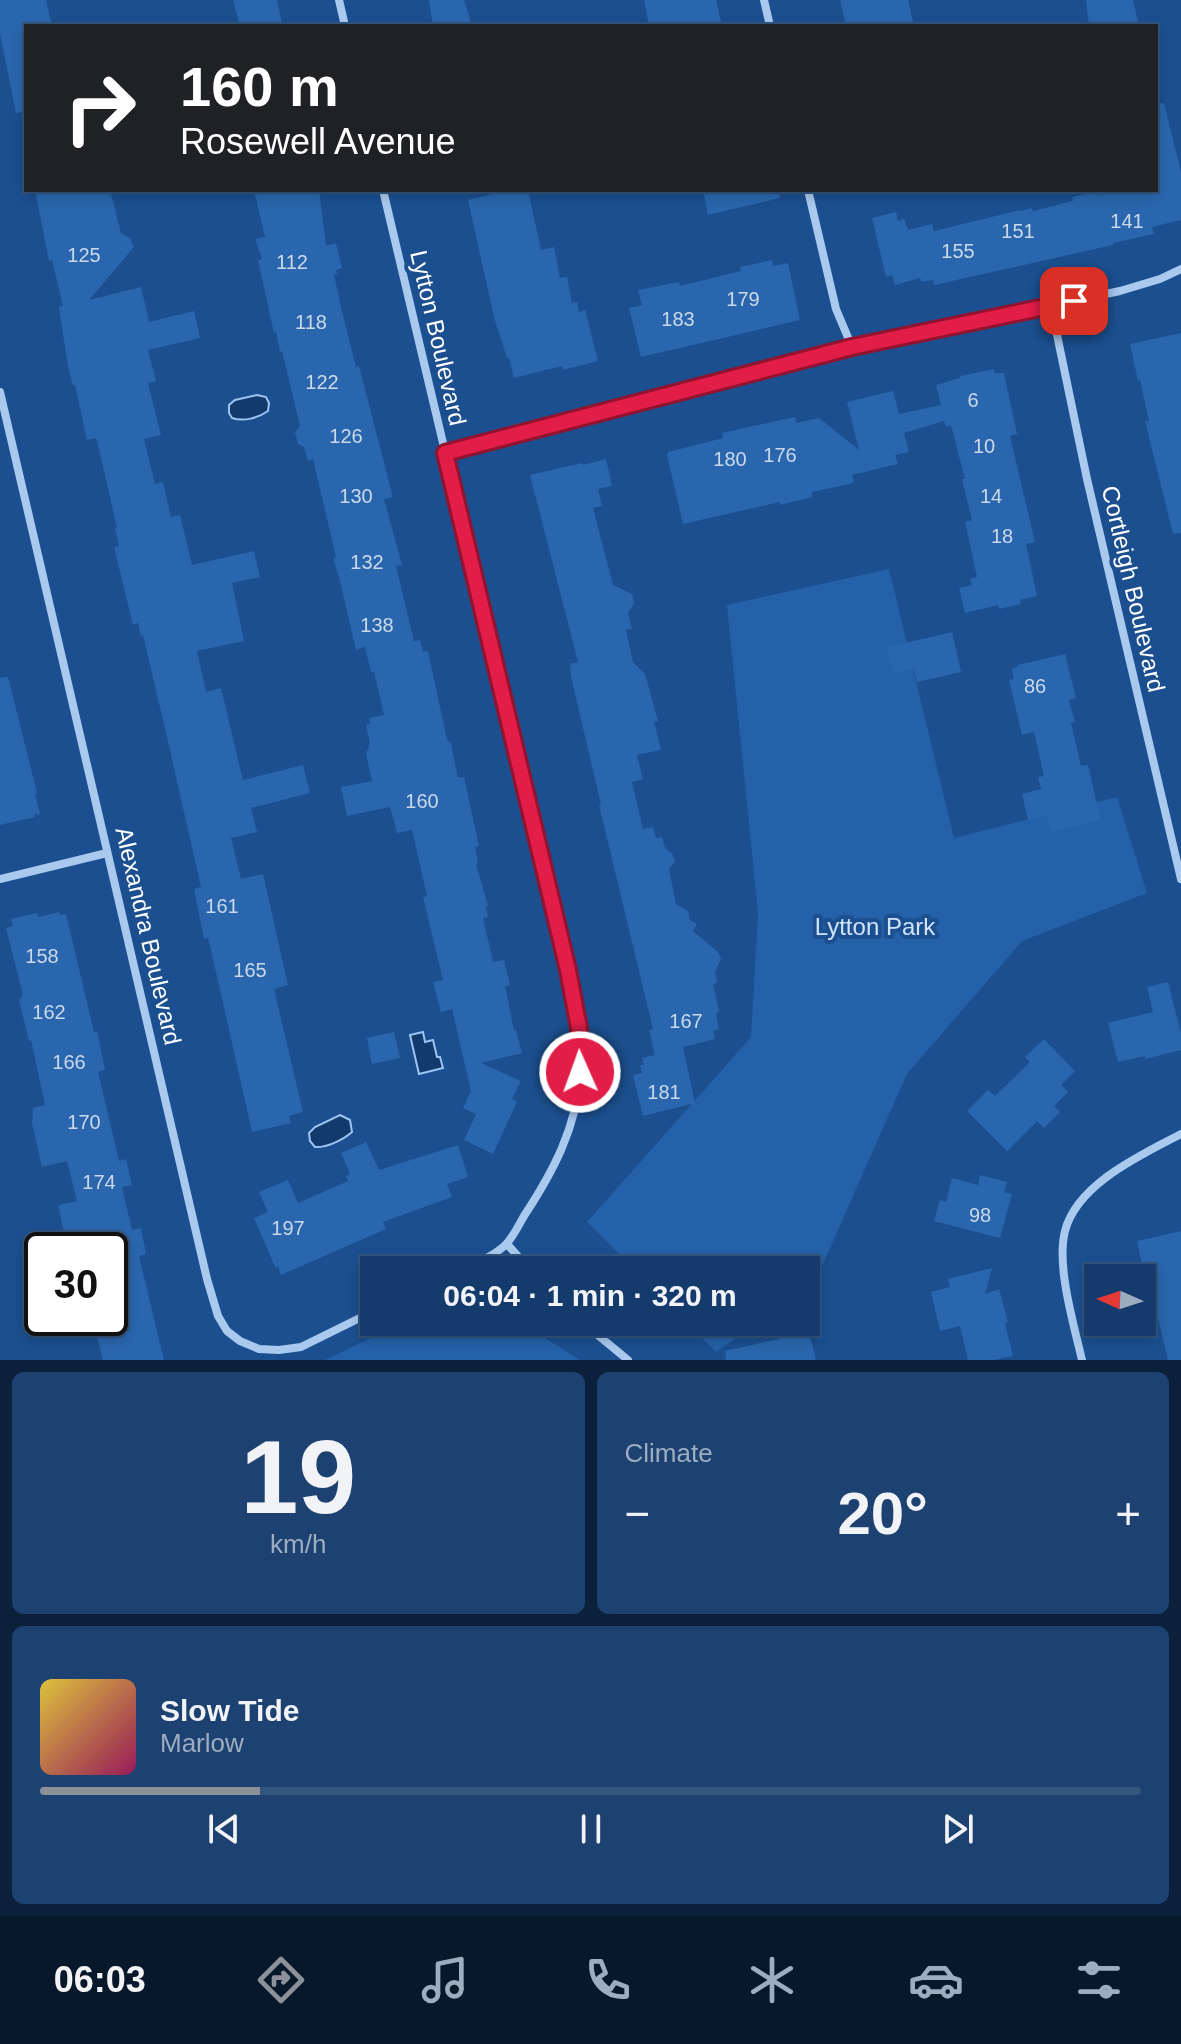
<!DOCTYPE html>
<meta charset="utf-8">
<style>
body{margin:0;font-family:Helvetica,sans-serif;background:#1d4271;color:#f1f3f6;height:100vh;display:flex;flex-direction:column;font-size:30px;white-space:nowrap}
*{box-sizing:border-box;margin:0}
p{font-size:26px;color:#9dadc1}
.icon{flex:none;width:44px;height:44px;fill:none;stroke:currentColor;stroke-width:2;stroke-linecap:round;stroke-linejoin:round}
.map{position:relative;height:1360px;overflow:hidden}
.side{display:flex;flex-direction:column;gap:12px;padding:12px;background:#0b203b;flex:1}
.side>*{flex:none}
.hud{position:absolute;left:24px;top:24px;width:1134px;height:168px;border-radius:0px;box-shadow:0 4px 12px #0003,0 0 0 2px #33557e;background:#202124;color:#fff;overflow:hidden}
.needle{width:52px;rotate:273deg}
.tools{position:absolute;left:1084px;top:1264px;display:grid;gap:16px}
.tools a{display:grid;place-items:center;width:72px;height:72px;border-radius:0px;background:#143b6b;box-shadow:0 4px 12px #0003,0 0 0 2px #33557e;font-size:40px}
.speed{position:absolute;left:24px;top:1232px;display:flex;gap:16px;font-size:40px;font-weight:700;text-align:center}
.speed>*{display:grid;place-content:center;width:104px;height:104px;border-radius:50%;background:#143b6b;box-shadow:0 4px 12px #0003,0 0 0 2px #33557e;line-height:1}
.speed .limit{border:4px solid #111;border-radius:12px;background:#fff;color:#111}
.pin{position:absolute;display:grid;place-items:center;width:68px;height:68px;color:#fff;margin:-34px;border-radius:16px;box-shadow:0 4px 12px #0006}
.me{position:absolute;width:88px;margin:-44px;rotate:358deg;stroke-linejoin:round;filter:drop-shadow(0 0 6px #0008)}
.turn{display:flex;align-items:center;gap:28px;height:168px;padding:0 24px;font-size:36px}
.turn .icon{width:104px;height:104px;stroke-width:2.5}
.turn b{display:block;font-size:56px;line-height:68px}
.big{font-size:60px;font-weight:700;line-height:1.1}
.side .tile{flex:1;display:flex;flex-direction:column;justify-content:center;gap:12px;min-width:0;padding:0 28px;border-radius:12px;background:#1d4271}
.side .dial{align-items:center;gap:0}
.dial b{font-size:104px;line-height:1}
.song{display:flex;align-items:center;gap:24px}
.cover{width:96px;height:96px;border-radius:12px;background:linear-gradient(135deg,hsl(50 70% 55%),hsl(330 70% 35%))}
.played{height:8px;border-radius:4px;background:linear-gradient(90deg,#8c9099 20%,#33557e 20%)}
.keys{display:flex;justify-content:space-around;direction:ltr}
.heat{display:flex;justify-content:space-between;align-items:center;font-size:44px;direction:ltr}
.side .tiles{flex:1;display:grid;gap:12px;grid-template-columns:1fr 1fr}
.tile:last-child{grid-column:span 2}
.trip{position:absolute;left:360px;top:1256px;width:460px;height:80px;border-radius:0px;background:#143b6b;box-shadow:0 4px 12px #0003,0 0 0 2px #33557e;font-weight:700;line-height:80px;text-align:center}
.tabs{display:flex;height:128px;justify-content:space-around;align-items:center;background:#08182b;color:#9dadc1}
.tabs .icon{width:56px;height:56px}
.tabs .active{color:#8c9099}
.tabs b{font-size:36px;color:#f1f3f6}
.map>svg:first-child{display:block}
.green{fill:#2461a8}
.water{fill:#123a6d;stroke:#9cc4f0;stroke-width:2}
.building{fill:#2a66ad}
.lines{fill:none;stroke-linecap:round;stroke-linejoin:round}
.minor{stroke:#a9c9ee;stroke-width:8}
.route-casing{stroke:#92132f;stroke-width:20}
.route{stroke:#e11d48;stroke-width:14}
.labels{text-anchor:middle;stroke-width:8;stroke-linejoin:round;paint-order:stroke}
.number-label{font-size:20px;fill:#cad9ea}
.street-label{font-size:24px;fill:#fff;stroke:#1b4f8f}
.park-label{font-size:24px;fill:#cfe3fa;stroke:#1b4f8f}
</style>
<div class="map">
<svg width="1181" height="1360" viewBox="0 0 1181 1360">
<rect width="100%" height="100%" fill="#1b4f8f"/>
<g class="green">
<path d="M889,569L954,838L1117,797L1147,893L1022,941L907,1074L814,1284L806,1290V1270H635L587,1222L751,1037L758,914L727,605Z"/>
<path d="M405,1322H519L580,1360H325Z"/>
<path d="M686,1322H759L716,1352Z"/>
</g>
<g class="water">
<path d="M257,395L266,397L269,403L268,411C258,418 244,422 232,418L229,413V405L235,400Z"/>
<path d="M423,1032L425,1042L433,1040L437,1057H440L443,1068L419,1074L410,1035Z"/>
<path d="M340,1115L350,1120L352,1132C343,1140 326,1148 315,1147L310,1141L309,1133L315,1127Z"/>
</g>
<g class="building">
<path d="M0,0H46L52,26H26V112L16,113L0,34Z"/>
<path d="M233,0H277L282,23L270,26H240Z"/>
<path d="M429,0H464L472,26H433Z"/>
<path d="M644,0H716L722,26H649Z"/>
<path d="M840,0H908L914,26H846Z"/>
<path d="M1086,0H1133L1139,26H1089Z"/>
<path d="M1164,103L1181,172V220L1152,227L1154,234L1113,243V245L934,285L933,280L922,282L920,278L895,285L892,275L886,277L872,218L896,212L898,221L904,219L908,230L932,224L934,231L1020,210V211L1032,208L1033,211L1073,201L1072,197L1099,191L1100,195L1120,190H1156V104Z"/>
<path d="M35,190H110L121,233L130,238L134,247L89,300L141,287L149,322L194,311L200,338L148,350L156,381L148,383L161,435L144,439L155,484L163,482L171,517L180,515L192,565L254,551L260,577L232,583L244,641L197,651L206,692L221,688L243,780L303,765L310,793L251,808L257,832L231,838L241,879L263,874L288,985L274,989L303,1112L289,1116L291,1123L252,1132L214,963L208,938L204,939L194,889L201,887L167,737L143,635L141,636L138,623L133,625L114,547L119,546L115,528H117L102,462L96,438L87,440L75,385H73L68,367L59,307L63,306L52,260L49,261Z"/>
<path d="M254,190H319L326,245L336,244L342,268L336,270L337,275H334L341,307L356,367L359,366L393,497L384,499L402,565L396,566L414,641L420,640L423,652L428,651L447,740L451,743L458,778L464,777L479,846L475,847L478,862L476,865L488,905L486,908L488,917L483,918L493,962L504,960L510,985L505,986L514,1031L516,1030L522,1053L481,1063L521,1081L512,1099L517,1102L493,1154L464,1140L476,1114L463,1108L471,1091L452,1009L441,1012L433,982L443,980L423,897L427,896L412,830L397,833L390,807L347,816L341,787L372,781L366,754L370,743L366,725L370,724L369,718L384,715L374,672H371L365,647L356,650L340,581L333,558L336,557L313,459L308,461L304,447L298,444L295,432L300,426L282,351L280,352L276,332L274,333L258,260L262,259L255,239L265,237Z"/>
<path d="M509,190H528L541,250L554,247L560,278L567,277L572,303L577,302L579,312L585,310L598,361L563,370L562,366L514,378L509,358H507L494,317L468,200Z"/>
<path d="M703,190H779L780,198L708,215Z"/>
<path d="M772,260L773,266L788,263L800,320L641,357L629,308L642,305L638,290L679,282L680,286L741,271L740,267Z"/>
<path d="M1181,333V533L1173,534L1145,421H1149L1140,380L1138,381L1130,344Z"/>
<path d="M994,369V373H1004L1017,434L1010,436L1035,542L1026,544L1037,596L1020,600L1021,604L999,609L998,605L965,613L959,588L972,585L970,579L977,577L965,522L972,520L962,479H965L951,425L946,427L944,421L904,433L909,452L895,455L898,464L852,475L854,483L812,492V497L780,505V502L683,524L667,455L668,452L723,438L722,433L795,417L796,423L819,418L859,450L847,402L893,391L899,414L941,405L936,385L960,378V376Z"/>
<path d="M606,459L612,486L598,489L602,506L593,508L613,585L632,594L634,603L628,613L632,629L626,630L633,662L645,674L658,721L654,722L661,750L637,755L643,779L632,782L643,829L653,827L656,838L662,837L665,848L672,853L675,862L669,869L676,904L688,911L690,920L697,924L693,931L718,952L721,959L715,972L717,983L713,984L719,1011L716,1014L719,1029L713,1031L715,1039L683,1047L695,1103L643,1116L633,1075L642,1073L640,1065H644L642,1058L655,1055L649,1030L653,1029L599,805L601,804L571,677L570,664L578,662L530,475L582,463L583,465Z"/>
<path d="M952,632L961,672L917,682L914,669L893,674L887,647Z"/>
<path d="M1065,654L1076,698L1069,700L1075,722L1071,723L1081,766L1088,765L1101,821L1051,832L1047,816L1028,820L1022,794L1041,789L1038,777L1044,776L1034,732L1022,735L1009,680L1014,679L1012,669L1018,667L1017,665Z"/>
<path d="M8,677L37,793H35L40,814L34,815L35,817L0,825V678Z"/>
<path d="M59,912L60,915L66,914L94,1032L97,1031L105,1070L98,1072L119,1161L126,1159L132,1185L122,1187L132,1230L141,1228L146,1254L139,1256L164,1360H103L92,1318H110V1250H68L58,1205L77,1201L67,1161L42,1167L32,1123L33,1108L45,1105L31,1040L29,1041L19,1000L23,995L6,928L13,926L11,919L37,913L38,917Z"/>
<path d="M1168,982L1181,1033V1050L1145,1059V1056L1118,1062L1108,1023L1153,1012L1147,987Z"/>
<path d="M394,1032L400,1058L372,1064L367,1038Z"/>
<path d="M1044,1039L1075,1071L1061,1085L1068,1092L1054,1106L1060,1112L1044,1128L1037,1121L1007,1151L967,1111L988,1090L995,1096L1030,1062L1025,1057Z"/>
<path d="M366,1142L379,1170L458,1145L468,1177L447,1184L452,1197L383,1222L386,1229L281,1275L278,1266L275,1267L254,1218L268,1212L259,1192L288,1180L298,1203L348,1181L346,1176L350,1174L341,1153Z"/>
<path d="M980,1175L1007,1182L1004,1192L1012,1194L1000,1238L934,1221L940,1200L946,1202L952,1178L978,1185Z"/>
<path d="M1181,1231V1360H1168L1151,1288L1147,1289L1137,1241Z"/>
<path d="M992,1268L985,1294L999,1289L1008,1322L1005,1323L1013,1356L994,1360H968L960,1326L940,1331L931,1292L950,1287L948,1279Z"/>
<path d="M790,1322H819L810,1336L816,1360H726L725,1351L779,1339Z"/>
</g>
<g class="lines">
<g class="minor">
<path d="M339,0L345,26"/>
<path d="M764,0L770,26"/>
<path d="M383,190L568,970C574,1004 582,1039 580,1074C577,1127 553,1172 524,1216C519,1225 514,1235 508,1242C496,1256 475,1263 459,1270"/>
<path d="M808,190L836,309L852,347"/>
<path d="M1051,306L1087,479L1181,879"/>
<path d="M0,392L207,1279L218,1316L227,1331L240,1341L259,1349L279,1350L301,1347L374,1311"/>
<path d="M445,453L869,343L1120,291L1160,279L1181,269"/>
<path d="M0,879L107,853"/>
<path d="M507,1244L530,1270"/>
<path d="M582,1322L628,1360"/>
<path d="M1082,1360C1074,1325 1056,1266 1065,1231C1077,1184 1141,1155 1181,1134"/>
</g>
</g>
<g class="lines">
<g class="route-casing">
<path id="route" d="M580,1072L579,1028L568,970L445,453L852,347L1074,301"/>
</g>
<use href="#route" class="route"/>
</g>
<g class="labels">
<g class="number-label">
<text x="1127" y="228">141</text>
<text x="1018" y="238">151</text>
<text x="958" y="258">155</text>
<text x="84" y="262">125</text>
<text x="292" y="269">112</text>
<text x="743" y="306">179</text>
<text x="678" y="326">183</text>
<text x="311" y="329">118</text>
<text x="322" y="389">122</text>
<text x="973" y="407">6</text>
<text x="346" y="443">126</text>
<text x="984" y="453">10</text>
<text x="780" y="462">176</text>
<text x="730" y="466">180</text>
<text x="356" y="503">130</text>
<text x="991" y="503">14</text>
<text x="1002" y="543">18</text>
<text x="367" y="569">132</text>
<text x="377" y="632">138</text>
<text x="1035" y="693">86</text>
<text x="422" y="808">160</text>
<text x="222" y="913">161</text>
<text x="42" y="963">158</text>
<text x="250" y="977">165</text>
<text x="49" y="1019">162</text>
<text x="686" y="1028">167</text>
<text x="69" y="1069">166</text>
<text x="664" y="1099">181</text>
<text x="84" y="1129">170</text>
<text x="99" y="1189">174</text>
<text x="980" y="1222">98</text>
<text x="288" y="1235">197</text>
</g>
<g class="street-label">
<text transform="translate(438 338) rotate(77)" y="8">Lytton Boulevard</text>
<text transform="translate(1133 589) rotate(77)" y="8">Cortleigh Boulevard</text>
<text transform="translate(148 936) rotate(77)" y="8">Alexandra Boulevard</text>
</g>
<g class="park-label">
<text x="875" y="935">Lytton Park</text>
</g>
</g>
</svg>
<div class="tools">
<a><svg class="needle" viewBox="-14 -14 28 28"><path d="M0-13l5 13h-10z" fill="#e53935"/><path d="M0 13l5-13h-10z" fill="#9dadc1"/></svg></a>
</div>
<div class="speed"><div class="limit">30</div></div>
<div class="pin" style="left:1074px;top:301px;background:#d93025"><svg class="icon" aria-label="arrive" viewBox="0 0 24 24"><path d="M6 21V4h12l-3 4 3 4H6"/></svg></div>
<svg class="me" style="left:580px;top:1072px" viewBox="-20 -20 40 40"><circle r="17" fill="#e11d48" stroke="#fff" stroke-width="3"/><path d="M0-11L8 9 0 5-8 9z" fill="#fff"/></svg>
<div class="trip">06:04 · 1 min · 320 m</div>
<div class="hud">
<div class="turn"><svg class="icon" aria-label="right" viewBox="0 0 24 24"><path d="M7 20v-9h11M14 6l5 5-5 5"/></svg><div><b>160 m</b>Rosewell Avenue</div></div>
</div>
</div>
<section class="side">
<div class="tiles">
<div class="tile dial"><b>19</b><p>km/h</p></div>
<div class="tile"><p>Climate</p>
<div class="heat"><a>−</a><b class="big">20°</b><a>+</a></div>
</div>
<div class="tile">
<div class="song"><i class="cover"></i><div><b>Slow Tide</b><p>Marlow</p></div></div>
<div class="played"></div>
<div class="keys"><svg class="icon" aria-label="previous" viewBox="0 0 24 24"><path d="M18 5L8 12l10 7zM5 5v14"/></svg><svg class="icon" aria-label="pause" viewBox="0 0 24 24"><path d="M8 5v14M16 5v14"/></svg><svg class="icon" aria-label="next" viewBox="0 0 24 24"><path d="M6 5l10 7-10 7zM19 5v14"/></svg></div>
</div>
</div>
</section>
<nav class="tabs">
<b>06:03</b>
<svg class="icon active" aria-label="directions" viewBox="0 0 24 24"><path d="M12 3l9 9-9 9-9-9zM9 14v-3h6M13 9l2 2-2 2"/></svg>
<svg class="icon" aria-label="music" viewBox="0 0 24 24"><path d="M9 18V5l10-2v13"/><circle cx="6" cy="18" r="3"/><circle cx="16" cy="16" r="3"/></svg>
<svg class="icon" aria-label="phone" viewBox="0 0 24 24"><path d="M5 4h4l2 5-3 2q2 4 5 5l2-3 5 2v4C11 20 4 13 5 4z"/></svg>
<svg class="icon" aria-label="climate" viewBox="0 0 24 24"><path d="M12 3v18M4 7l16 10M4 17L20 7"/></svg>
<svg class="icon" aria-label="car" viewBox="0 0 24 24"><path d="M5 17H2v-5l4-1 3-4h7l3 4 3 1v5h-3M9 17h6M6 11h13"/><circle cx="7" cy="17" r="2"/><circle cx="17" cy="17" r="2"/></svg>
<svg class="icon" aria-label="filters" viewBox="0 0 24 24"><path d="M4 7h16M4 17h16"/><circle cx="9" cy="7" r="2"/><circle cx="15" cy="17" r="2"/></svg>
</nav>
